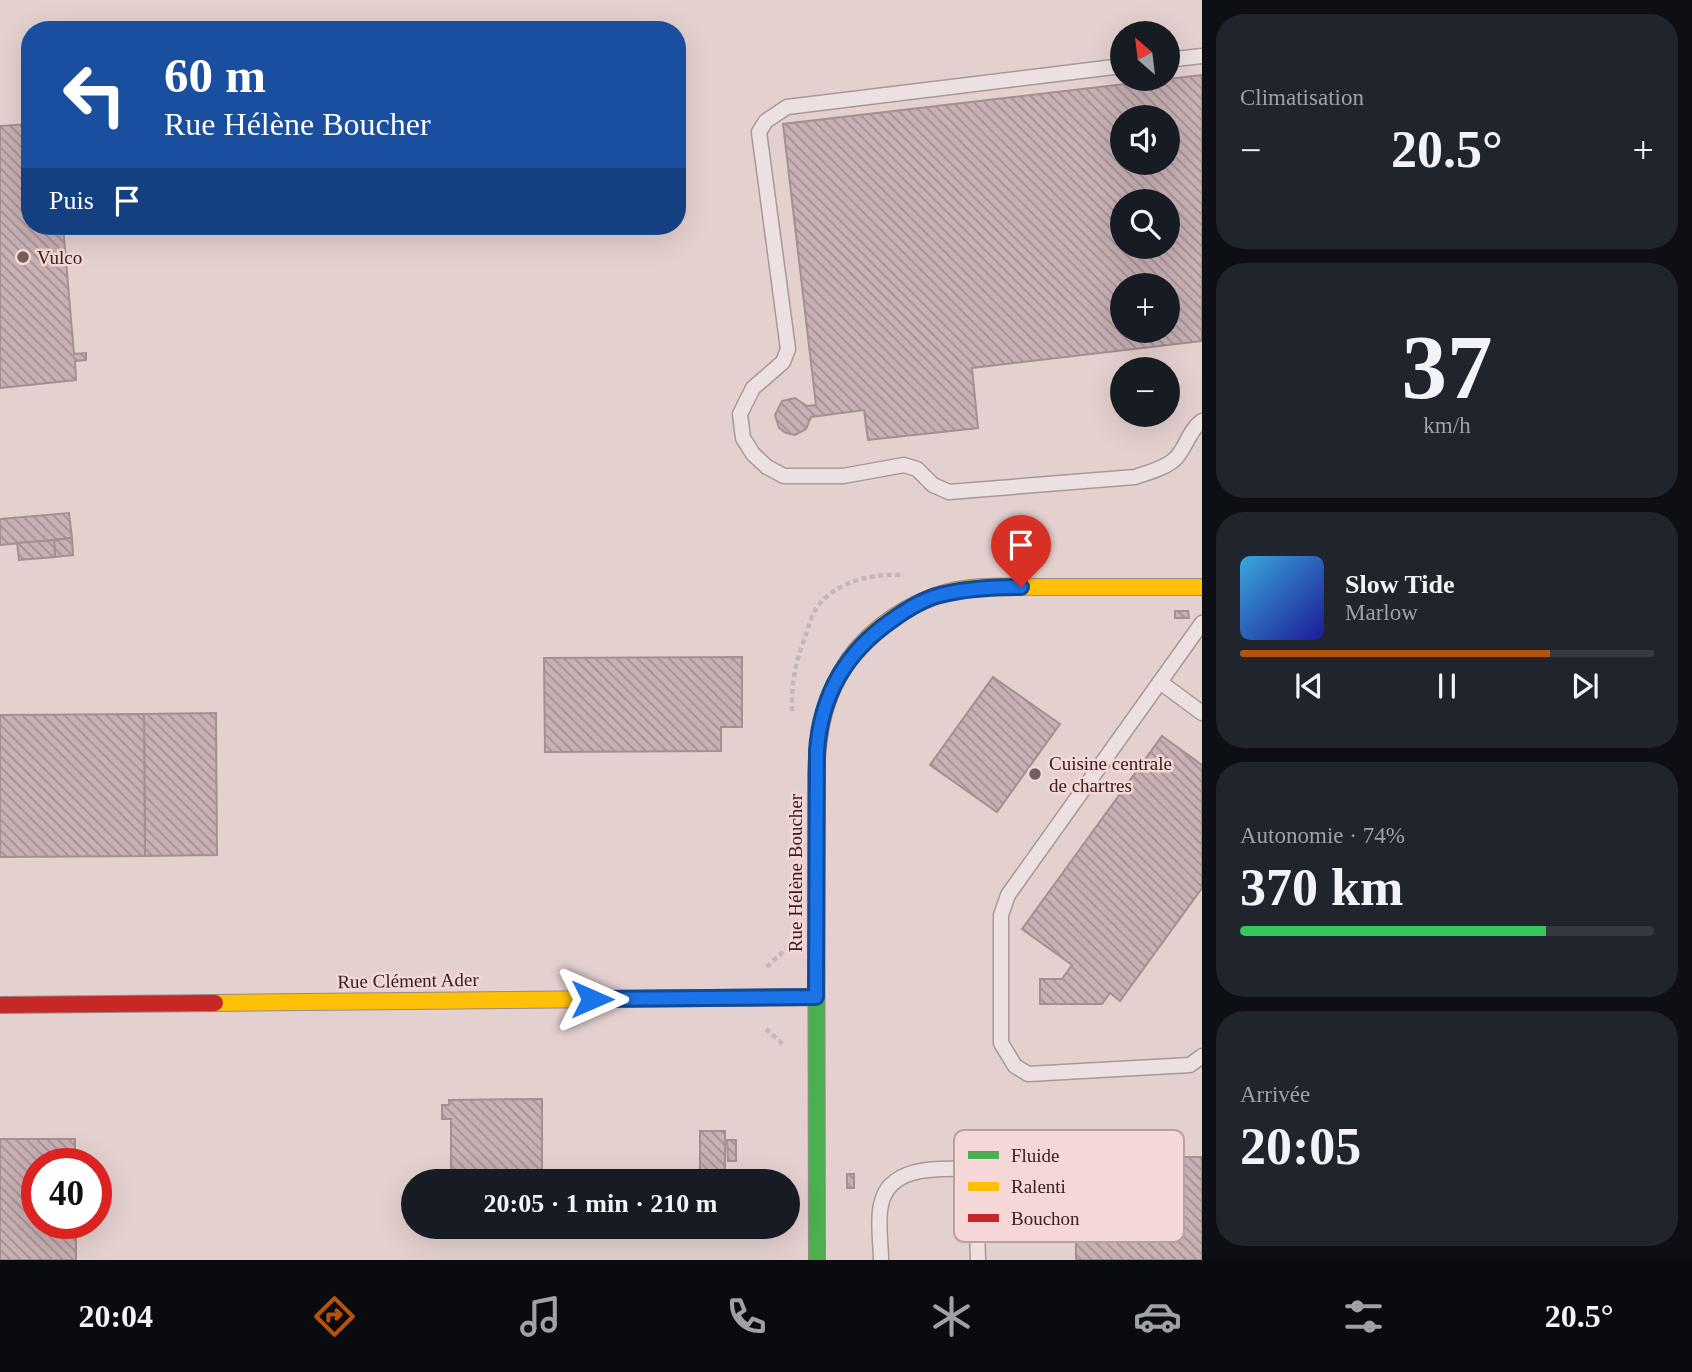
<!DOCTYPE html>
<html lang="fr">
<meta charset="utf-8">
<style>
body{margin:0;font-family:Georgia,serif;background:#20242c;color:#f1f3f6;height:100vh;display:flex;flex-direction:column;font-size:26px;white-space:nowrap}
*{box-sizing:border-box;margin:0}
p{font-size:23px;color:#9ea1a6}
.icon{flex:none;width:38px;height:38px;fill:none;stroke:currentColor;stroke-width:2;stroke-linecap:round;stroke-linejoin:round}
.map{position:relative;flex:1;overflow:hidden}
.sheet{display:flex;flex-direction:column;gap:14px;padding:14px;background:#0d0f14;width:490px}
.sheet>*{flex:none}
.guide{position:absolute;left:21px;top:21px;width:665px;height:214px;border-radius:28px;box-shadow:0 7px 28px #0002;background:#1a4fa0;color:#fff;overflow:hidden}
.needle{width:46px;rotate:332deg}
.buttons{position:absolute;left:1110px;top:21px;display:grid;gap:14px}
.buttons a{display:grid;place-items:center;width:70px;height:70px;border-radius:50%;background:#171b24;box-shadow:0 7px 28px #0002;font-size:35px}
.speed{position:absolute;left:21px;top:1148px;display:flex;gap:14px;font-size:35px;font-weight:700;text-align:center}
.speed>*{display:grid;place-content:center;width:91px;height:91px;border-radius:50%;background:#171b24;box-shadow:0 7px 28px #0002;line-height:1}
.speed .limit{border:10px solid #d22;background:#fff;color:#111}
.pin{position:absolute;display:grid;place-items:center;width:60px;height:60px;color:#fff;margin:-72px -30px;border-radius:50% 50% 50% 0;rotate:-45deg;box-shadow:0 0 7px #0007}
.pin .icon{rotate:45deg}
.me{position:absolute;width:77px;margin:-38px;rotate:90deg;stroke-linejoin:round;filter:drop-shadow(0 0 5px #0008)}
.turn{display:flex;align-items:center;gap:24px;height:147px;padding:0 28px;font-size:32px}
.turn .icon{width:91px;height:91px;stroke-width:2.5}
.turn b{display:block;font-size:49px;line-height:60px}
.then{display:flex;align-items:center;height:66px;padding:0 28px;background:#0003;gap:14px;font-size:26px}
.big{font-size:52px;font-weight:700;line-height:1.1}
.sheet .tile{flex:1;display:flex;flex-direction:column;justify-content:center;gap:10px;min-width:0;padding:0 24px;border-radius:28px;background:#20242c}
.sheet .dial{align-items:center;gap:0}
.dial b{font-size:91px;line-height:1}
.song{display:flex;align-items:center;gap:21px}
.cover{width:84px;height:84px;border-radius:10px;background:linear-gradient(135deg,hsl(200 70% 55%),hsl(240 70% 35%))}
.played{height:7px;border-radius:4px;background:linear-gradient(90deg,#b45309 75%,#363941 75%)}
.keys{display:flex;justify-content:space-around;direction:ltr}
.heat{display:flex;justify-content:space-between;align-items:center;font-size:38px;direction:ltr}
.charge{height:10px;border-radius:5px;background:linear-gradient(90deg,#34c759 74%,#363941 0)}
.trip{position:absolute;left:401px;top:1169px;width:399px;height:70px;border-radius:35px;background:#171b24;box-shadow:0 7px 28px #0002;font-weight:700;line-height:70px;text-align:center}
.tab-bar{display:flex;height:112px;justify-content:space-around;align-items:center;background:#090b0e;color:#9ea1a6}
.tab-bar .icon{width:49px;height:49px}
.tab-bar .selected{color:#b45309}
.tab-bar b{font-size:32px;color:#f1f3f6}
main{display:flex;flex:1;min-height:0}
.map>svg:first-child{display:block}
.building{fill:url(#building-back-hatch);stroke:#a48f91;stroke-width:2;fill-rule:evenodd}
.lines{fill:none;stroke-linecap:round;stroke-linejoin:round}
.lane-casing{stroke:#a99899;stroke-width:17}
.fast-casing{stroke:#998889;stroke-width:18}
.slow-casing{stroke:#998889;stroke-width:18}
.jam-casing{stroke:#998889;stroke-width:18}
.path{stroke:#c5b7b8;stroke-width:4.5;stroke-dasharray:5 3.5;stroke-linecap:butt}
.lane{stroke:#ece0e0;stroke-width:14}
.fast{stroke:#4caf50;stroke-width:16}
.slow{stroke:#ffc107;stroke-width:16}
.jam{stroke:#c62828;stroke-width:16}
.route-casing{stroke:#114b97;stroke-width:18}
.route{stroke:#1a73e8;stroke-width:12}
.poi-dot{fill:#745e60;stroke:#f4d7d6;stroke-width:2.5}
.labels{text-anchor:middle;stroke-width:5;stroke-linejoin:round;paint-order:stroke}
.poi-label{font-size:19px;fill:#382024;stroke:#f4d7d6;text-anchor:start}
.street-label{font-size:19px;fill:#382024;stroke:#f4d7d6}
.key{fill:#f4d7d6;stroke:#bca0a1;stroke-width:2}
.key-label{font-size:19px;fill:#382024}
</style>
<main>
<div class="map">
<svg width="1202" height="1260" viewBox="0 0 1202 1260">
<defs>
<pattern id="building-back-hatch" width="6" height="6" patternUnits="userSpaceOnUse" patternTransform="scale(1.75)"><rect width="6" height="6" fill="#c8b0b4"/><path d="M-1 5l2 2M0 0l6 6M5-1l2 2" fill="none" stroke="#a38f92"/></pattern>
</defs>
<rect width="100%" height="100%" fill="#e4d0cf"/>
<g class="building">
<path d="M1202,75V341L972,368L978,428L868,440L864,410L811,417L806,429L795,435L786,433L779,428L775,415L782,401L795,398L807,406L816,405L783,124ZM1122,117H1167V163H1122ZM1122,201H1167V247H1122ZM1122,285H1167V331H1122Z"/>
<path d="M30,124V226H63L74,354L86,353V360L75,361L76,380L0,388V126Z"/>
<path d="M69,513L72,538L0,545V519Z"/>
<path d="M72,538L73,555L55,557L54,540Z"/>
<path d="M54,540L55,557L19,560L17,543Z"/>
<path d="M1175,611H1188L1189,618H1175Z"/>
<path d="M742,657V727H721V751L545,752L544,658Z"/>
<path d="M993,677L1060,724L997,812L930,765Z"/>
<path d="M216,713L217,855L145,856L144,714Z"/>
<path d="M144,714L145,856L0,857V715Z"/>
<path d="M1162,736L1202,765V888L1120,1001L1110,993L1102,1004H1040V979H1062L1072,965L1022,929Z"/>
<path d="M542,1099V1181H451V1119H442V1105H449V1100Z"/>
<rect x="700" y="1131" width="25" height="50"/>
<path d="M0,1139H75V1164H37V1223H76V1260H0Z"/>
<path d="M727,1140H736V1161H728Z"/>
<path d="M1075,1157H1202V1260H1076Z"/>
<rect x="847" y="1174" width="7" height="14"/>
<path d="M700,1227H725V1238H701Z"/>
</g>
<g class="lines">
<g class="lane-casing">
<g id="lane">
<path d="M1167,60L1202,56"/>
<path d="M1122,66L787,107L766,121L759,132L788,349L783,362L753,388L740,414L743,438L753,454L767,467L784,476H843L904,465L917,469L933,485L949,492L1135,477C1149,472 1166,468 1176,458C1187,446 1189,430 1202,421"/>
<path d="M1202,623L1008,895L1001,915V1043L1015,1066L1028,1074L1190,1065L1202,1056"/>
<path d="M1160,682L1202,713"/>
<path d="M881,1260C881,1243 877,1221 881,1205C889,1163 944,1169 975,1169L978,1260"/>
</g>
</g>
<g class="fast-casing">
<path id="fast" d="M817,1260L816,773C818,736 822,705 841,672"/>
</g>
<g class="slow-casing">
<g id="slow">
<path d="M841,672C861,636 897,610 935,596C969,583 1011,587 1047,587C1098,587 1150,587 1202,587"/>
<path d="M215,1003L815,997"/>
</g>
</g>
<g class="jam-casing">
<path id="jam" d="M0,1005L215,1003"/>
</g>
<g class="path">
<path d="M792,711C791,686 795,664 804,640C807,632 809,623 813,614C830,582 871,573 904,575"/>
<path d="M767,967L786,949"/>
<path d="M766,1029L785,1046"/>
</g>
<use href="#lane" class="lane"/>
<use href="#fast" class="fast"/>
<use href="#slow" class="slow"/>
<use href="#jam" class="jam"/>
</g>
<g class="lines">
<g class="route-casing">
<path id="route" d="M592,999L816,997L817,751C821,694 846,652 892,620C906,610 923,599 940,595C967,588 993,587 1021,587"/>
</g>
<use href="#route" class="route"/>
</g>
<g class="poi-dot">
<circle cx="23" cy="257" r="7"/>
<circle cx="1035" cy="774" r="7"/>
</g>
<g class="labels">
<g class="poi-label">
<text x="37" y="264">Vulco</text>
<text x="1049" y="770">Cuisine centrale<tspan x="1049" dy="22">de chartres</tspan></text>
</g>
<g class="street-label">
<text transform="translate(795 873) rotate(-90)" y="7">Rue Hélène Boucher</text>
<text transform="translate(408 980) rotate(-1)" y="7">Rue Clément Ader</text>
</g>
</g>
<rect x="954" y="1130" width="230" height="112" rx="10" class="key"/>
<rect x="968" y="1151" width="31" height="8" fill="#4caf50"/>
<rect x="968" y="1182" width="31" height="9" fill="#ffc107"/>
<rect x="968" y="1214" width="31" height="8" fill="#c62828"/>
<g class="key-label">
<text x="1011" y="1162">Fluide</text>
<text x="1011" y="1193">Ralenti</text>
<text x="1011" y="1225">Bouchon</text>
</g>
</svg>
<div class="buttons">
<a><svg class="needle" viewBox="-14 -14 28 28"><path d="M0-13l5 13h-10z" fill="#e53935"/><path d="M0 13l5-13h-10z" fill="#9ea1a6"/></svg></a>
<a><svg class="icon" aria-label="sound" viewBox="0 0 24 24"><path d="M4 9h4l5-4v14l-5-4H4zM17 9q2 3 0 6"/></svg></a>
<a><svg class="icon" aria-label="search" viewBox="0 0 24 24"><circle cx="10" cy="10" r="6"/><path d="M15 15l6 6"/></svg></a>
<a>+</a>
<a>−</a>
</div>
<div class="speed"><div class="limit">40</div></div>
<div class="pin" style="left:1021px;top:587px;background:#d93025"><svg class="icon" aria-label="arrive" viewBox="0 0 24 24"><path d="M6 21V4h12l-3 4 3 4H6"/></svg></div>
<svg class="me" style="left:592px;top:999px" viewBox="-20 -20 40 40"><path d="M0-17L14 15 0 8-14 15z" fill="#1a73e8" stroke="#fff" stroke-width="4"/></svg>
<div class="trip">20:05 · 1 min · 210 m</div>
<div class="guide">
<div class="turn"><svg class="icon" aria-label="left" viewBox="0 0 24 24"><path d="M17 20v-9H6M10 6l-5 5 5 5"/></svg><div><b>60 m</b>Rue Hélène Boucher</div></div>
<div class="then">Puis<svg class="icon" aria-label="arrive" viewBox="0 0 24 24"><path d="M6 21V4h12l-3 4 3 4H6"/></svg></div>
</div>
</div>
<section class="sheet">
<div class="tile"><p>Climatisation</p>
<div class="heat"><a>−</a><b class="big">20.5°</b><a>+</a></div>
</div>
<div class="tile dial"><b>37</b><p>km/h</p></div>
<div class="tile">
<div class="song"><i class="cover"></i><div><b>Slow Tide</b><p>Marlow</p></div></div>
<div class="played"></div>
<div class="keys"><svg class="icon" aria-label="previous" viewBox="0 0 24 24"><path d="M18 5L8 12l10 7zM5 5v14"/></svg><svg class="icon" aria-label="pause" viewBox="0 0 24 24"><path d="M8 5v14M16 5v14"/></svg><svg class="icon" aria-label="next" viewBox="0 0 24 24"><path d="M6 5l10 7-10 7zM19 5v14"/></svg></div>
</div>
<div class="tile"><p>Autonomie · 74%</p><b class="big">370 km</b><div class="charge"></div></div>
<div class="tile"><p>Arrivée</p><b class="big">20:05</b></div>
</section>
</main>
<nav class="tab-bar">
<b>20:04</b>
<svg class="icon selected" aria-label="directions" viewBox="0 0 24 24"><path d="M12 3l9 9-9 9-9-9zM9 14v-3h6M13 9l2 2-2 2"/></svg>
<svg class="icon" aria-label="music" viewBox="0 0 24 24"><path d="M9 18V5l10-2v13"/><circle cx="6" cy="18" r="3"/><circle cx="16" cy="16" r="3"/></svg>
<svg class="icon" aria-label="phone" viewBox="0 0 24 24"><path d="M5 4h4l2 5-3 2q2 4 5 5l2-3 5 2v4C11 20 4 13 5 4z"/></svg>
<svg class="icon" aria-label="climate" viewBox="0 0 24 24"><path d="M12 3v18M4 7l16 10M4 17L20 7"/></svg>
<svg class="icon" aria-label="car" viewBox="0 0 24 24"><path d="M5 17H2v-5l4-1 3-4h7l3 4 3 1v5h-3M9 17h6M6 11h13"/><circle cx="7" cy="17" r="2"/><circle cx="17" cy="17" r="2"/></svg>
<svg class="icon" aria-label="filters" viewBox="0 0 24 24"><path d="M4 7h16M4 17h16"/><circle cx="9" cy="7" r="2"/><circle cx="15" cy="17" r="2"/></svg>
<b>20.5°</b>
</nav>
